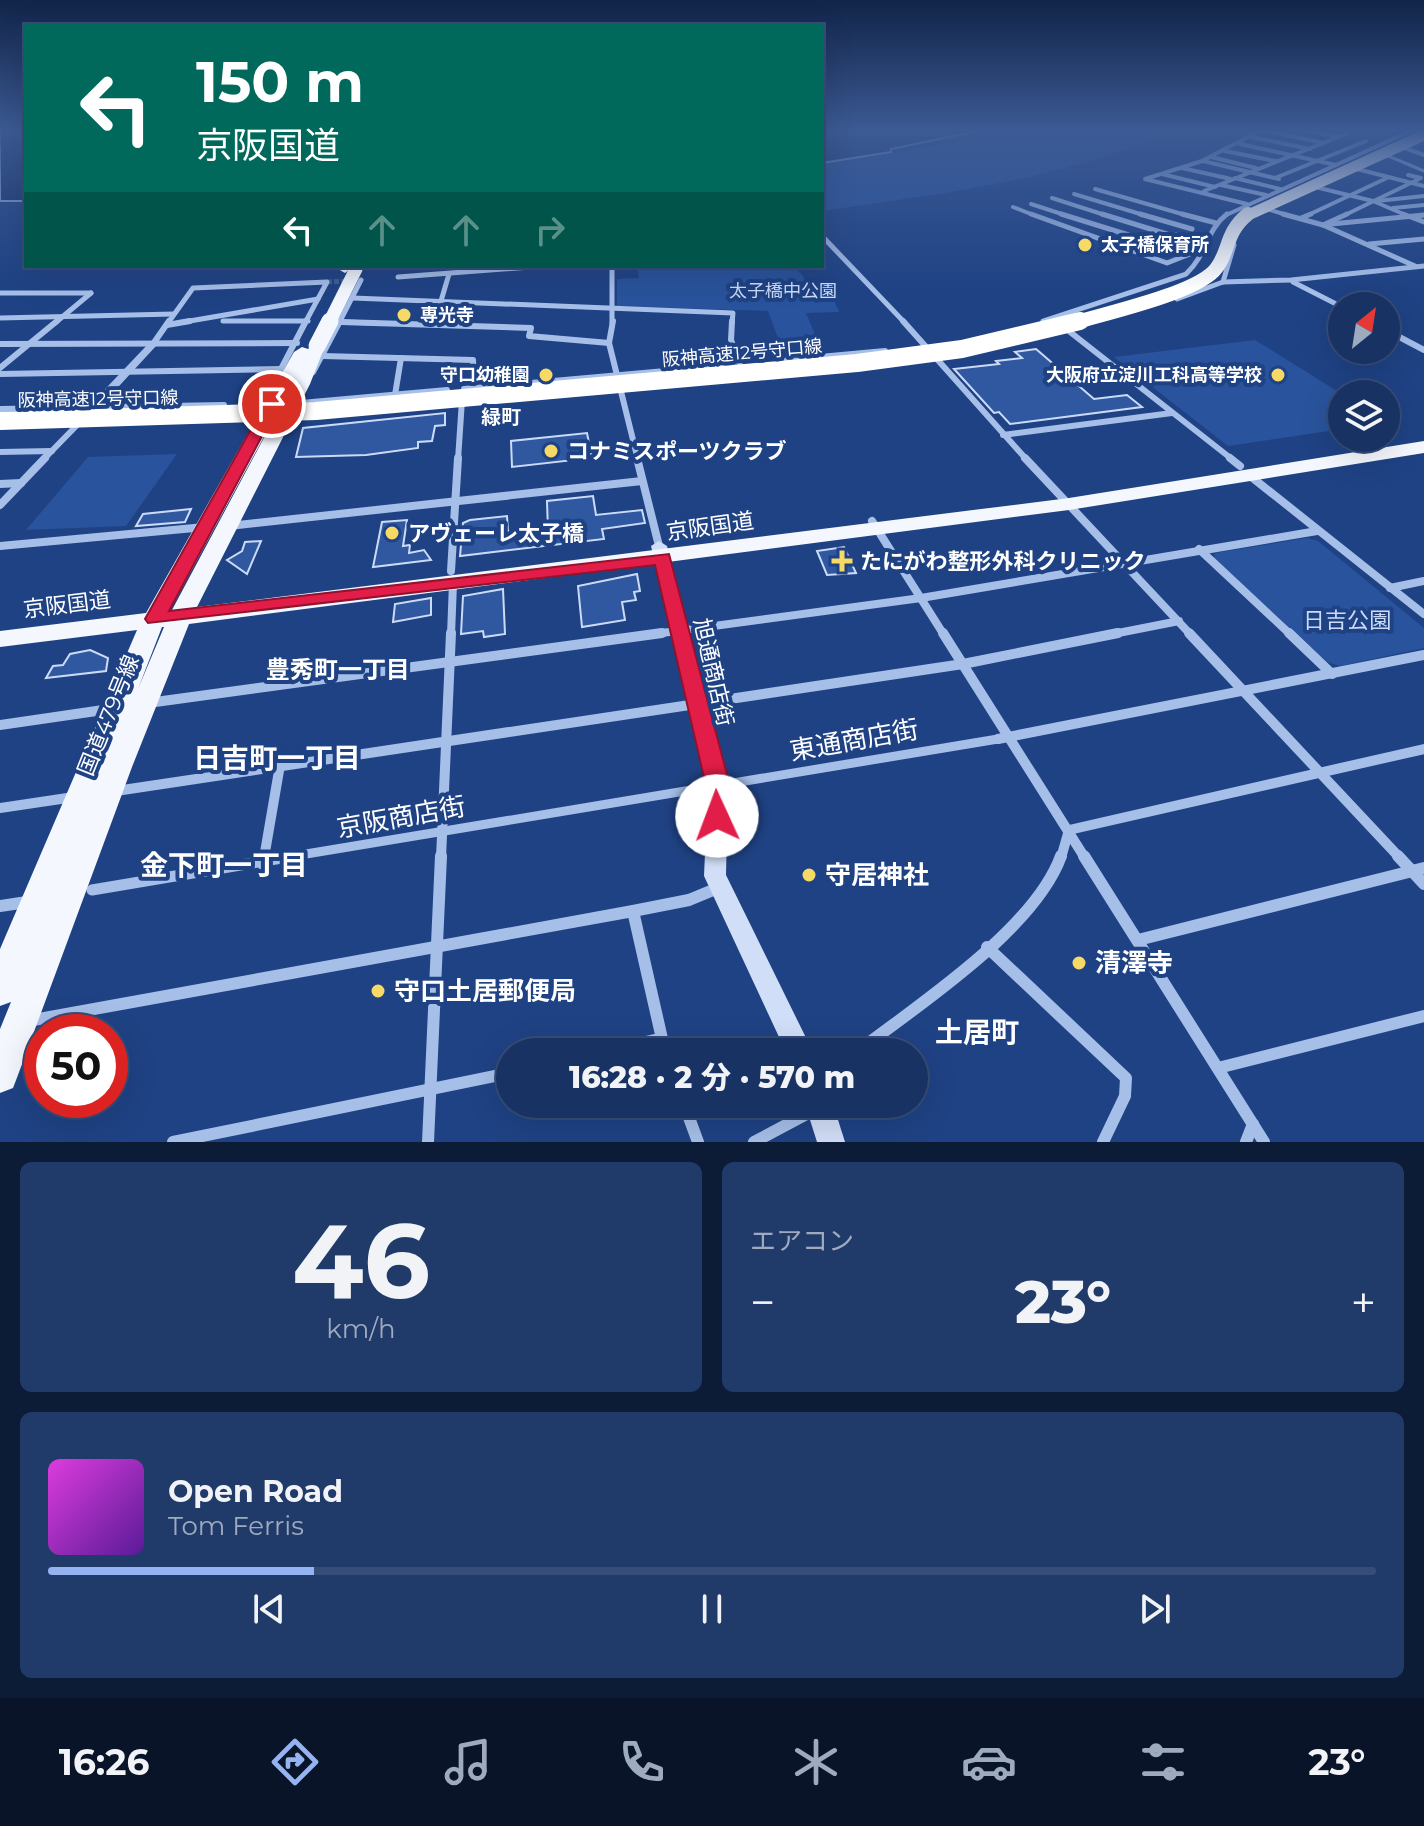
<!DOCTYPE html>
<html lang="ja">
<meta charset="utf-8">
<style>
body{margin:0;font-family:Montserrat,"Noto Sans JP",sans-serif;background:#203a69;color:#f1f3f6;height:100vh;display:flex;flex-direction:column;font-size:30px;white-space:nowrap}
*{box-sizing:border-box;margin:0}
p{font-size:26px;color:#9eaabe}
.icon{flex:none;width:44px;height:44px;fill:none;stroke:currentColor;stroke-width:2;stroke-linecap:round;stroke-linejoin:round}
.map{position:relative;height:1142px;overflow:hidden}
.panel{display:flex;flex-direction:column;gap:20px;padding:20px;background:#0d1c36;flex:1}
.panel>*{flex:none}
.hud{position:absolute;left:24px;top:24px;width:800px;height:244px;border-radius:0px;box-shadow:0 8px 32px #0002,0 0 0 2px #364d78;background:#00695c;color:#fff;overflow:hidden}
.needle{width:52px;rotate:30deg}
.buttons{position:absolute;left:1328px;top:292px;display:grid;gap:16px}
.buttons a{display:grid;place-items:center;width:72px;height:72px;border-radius:50%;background:#173263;box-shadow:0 8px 32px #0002,0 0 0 2px #364d78;font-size:40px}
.speed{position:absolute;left:24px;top:1014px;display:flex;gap:16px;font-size:40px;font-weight:700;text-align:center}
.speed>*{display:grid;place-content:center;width:104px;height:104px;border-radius:50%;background:#173263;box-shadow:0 8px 32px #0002,0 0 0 2px #364d78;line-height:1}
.speed .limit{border:12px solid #d22;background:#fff;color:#111}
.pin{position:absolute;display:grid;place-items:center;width:68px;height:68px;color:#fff;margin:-34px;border:4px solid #fff;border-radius:50%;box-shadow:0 2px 8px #0007}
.me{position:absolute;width:88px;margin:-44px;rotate:358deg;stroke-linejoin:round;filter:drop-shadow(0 0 6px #0008)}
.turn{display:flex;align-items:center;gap:28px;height:168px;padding:0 40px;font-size:36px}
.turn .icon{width:104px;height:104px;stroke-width:2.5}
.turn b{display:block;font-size:56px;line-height:68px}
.lanes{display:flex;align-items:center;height:76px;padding:0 40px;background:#0003;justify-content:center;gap:40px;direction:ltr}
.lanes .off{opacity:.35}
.big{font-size:60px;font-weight:800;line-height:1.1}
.panel .widget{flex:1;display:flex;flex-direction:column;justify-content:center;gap:12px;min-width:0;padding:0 28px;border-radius:12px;background:#203a69}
.panel .dial{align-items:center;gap:0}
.dial b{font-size:104px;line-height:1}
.song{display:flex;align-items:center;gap:24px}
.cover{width:96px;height:96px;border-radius:12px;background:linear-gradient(135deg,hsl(300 70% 55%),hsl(270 70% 35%))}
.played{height:8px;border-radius:4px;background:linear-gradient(90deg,#95b2f1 20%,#364d78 20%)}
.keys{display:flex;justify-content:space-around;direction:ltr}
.heat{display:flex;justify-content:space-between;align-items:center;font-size:44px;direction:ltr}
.panel .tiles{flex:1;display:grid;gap:20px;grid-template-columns:1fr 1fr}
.widget:last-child{grid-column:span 2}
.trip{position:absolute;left:496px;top:1038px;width:432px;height:80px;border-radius:40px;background:#173263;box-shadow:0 8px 32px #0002,0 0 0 2px #364d78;font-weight:800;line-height:80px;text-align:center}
.dock{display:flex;height:128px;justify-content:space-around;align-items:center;background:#091428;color:#9eaabe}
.dock .icon{width:56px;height:56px}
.dock .selected{color:#95b2f1}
.dock b{font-size:36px;color:#f1f3f6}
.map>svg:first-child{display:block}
.green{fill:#29539c}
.water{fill:#152f63;stroke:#9ab8eb;stroke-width:2}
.building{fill:#2f58a1;stroke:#cbdbf7;stroke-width:2}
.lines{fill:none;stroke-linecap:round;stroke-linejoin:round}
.minor-tunnel{stroke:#415e96;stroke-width:5;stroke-dasharray:5 2;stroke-linecap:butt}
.pedestrian-far2{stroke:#a6bfe9;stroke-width:3}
.pedestrian-far1{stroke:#a6bfe9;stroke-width:9}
.pedestrian{stroke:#a6bfe9;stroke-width:11}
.minor-far5{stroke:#a6bfe9;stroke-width:4}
.minor-far4{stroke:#a6bfe9;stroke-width:5}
.minor-far3{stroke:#a6bfe9;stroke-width:6}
.minor-far2{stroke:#a6bfe9;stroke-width:8}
.minor-far1{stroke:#a6bfe9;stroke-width:10}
.minor{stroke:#a6bfe9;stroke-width:12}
.tertiary{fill:#a6bfe9;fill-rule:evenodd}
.secondary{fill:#d1def7;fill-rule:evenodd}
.trunk{fill:#f4f8fe;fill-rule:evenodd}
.trunk-bridge-far1{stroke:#f4f8fe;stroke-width:13}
.trunk-bridge{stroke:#f4f8fe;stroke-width:17}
.motorway-bridge-far2{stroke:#fff;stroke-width:11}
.motorway-bridge-far1{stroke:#fff;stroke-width:14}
.motorway-bridge{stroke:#fff;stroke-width:18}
.route{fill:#e11d48;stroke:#92132f;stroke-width:2}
.poi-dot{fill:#f7da66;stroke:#1f4284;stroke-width:3}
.labels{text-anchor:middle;stroke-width:8;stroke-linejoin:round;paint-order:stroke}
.far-poi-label{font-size:18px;font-weight:bold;fill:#fff;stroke:#1f4284;text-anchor:start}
.far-park-label{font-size:18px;fill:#cbdbf7;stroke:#1f4284}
.far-street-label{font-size:18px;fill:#fff;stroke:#1f4284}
.far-neighbourhood-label{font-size:20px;font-weight:bold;fill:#fff;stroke:#1f4284}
.poi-label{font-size:22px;font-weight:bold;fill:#fff;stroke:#1f4284;text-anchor:start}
.street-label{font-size:22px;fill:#fff;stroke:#1f4284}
.park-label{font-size:22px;fill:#cbdbf7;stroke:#1f4284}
.neighbourhood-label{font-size:24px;font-weight:bold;fill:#fff;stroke:#1f4284}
.near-street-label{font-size:26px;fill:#fff;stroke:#1f4284}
.near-poi-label{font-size:26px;font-weight:bold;fill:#fff;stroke:#1f4284;text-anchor:start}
.near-neighbourhood-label{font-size:28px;font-weight:bold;fill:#fff;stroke:#1f4284}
</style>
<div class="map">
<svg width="1424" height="1142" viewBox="0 0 1424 1142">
<rect width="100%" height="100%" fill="#1f4284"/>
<g class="green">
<path d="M1004,130H1173C1064,180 939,194 822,211V163L928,147Z"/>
<path d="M637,266H794L813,288H829L839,312L806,313L817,339L779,341L768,311L617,306V279L639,278Z"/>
<path d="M1255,340L1342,394V429L1228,446L1114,357Z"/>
<path d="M177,454L126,526L26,530L88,457Z"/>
<path d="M1307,538L1318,541L1424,628V648L1340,666L1327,662L1214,558L1215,553Z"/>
</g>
<g class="water">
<rect x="0" y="130" width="26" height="71"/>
<path d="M822,130H982L891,149V152L822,163Z"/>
</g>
<g class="building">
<path d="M1036,349L1094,399L1127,395L1142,407L1010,424L999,412L994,413L954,369L999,364L996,361L1022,358L1015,352Z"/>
<path d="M445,413V425L435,426L432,441L418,442V448L366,455L296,457L303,428Z"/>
<path d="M587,433L592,458L512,467L511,441Z"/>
<path d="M593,496L596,515L642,510L645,523L602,529L604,539L460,556L463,523L470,520L507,516L508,532L522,531V536L548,532L547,501Z"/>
<path d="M191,509L185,522L136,526L143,514Z"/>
<path d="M407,520L403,546L410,545L409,553L424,550L431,560L373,567L382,522Z"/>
<path d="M261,541L247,574L227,560L242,551L245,542Z"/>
<path d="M844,547L856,573L827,575L817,551Z"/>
<path d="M637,574L640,591L634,592L636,600L622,602L625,620L582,627L578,586Z"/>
<path d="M503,589L505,634L484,637L483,631L461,634L463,596Z"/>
<path d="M431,598V615L393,622L395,604Z"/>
<path d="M90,650L108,658L106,671L46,678L53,666L63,665L70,654Z"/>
</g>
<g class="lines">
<path class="minor-tunnel" d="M327,282L354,281"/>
<path class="pedestrian-far2" d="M1386,155L1424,171"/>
<path class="pedestrian-far1" d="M282,858L998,739"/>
<path class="pedestrian" d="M92,890L294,856"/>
<g class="minor-far5">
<path d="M1262,130L1324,143"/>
<path d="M1306,130L1339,137"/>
<path d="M1252,137L1310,149"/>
<path d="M1240,144L1336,165"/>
<path d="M1399,146L1424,155"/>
<path d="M1225,151L1275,161"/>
<path d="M1211,157L1256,168"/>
<path d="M1203,161L1279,179"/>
<path d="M1182,168L1231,179"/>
<path d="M1353,168L1424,186"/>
<path d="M1162,174L1215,187"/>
<path d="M1235,178L1280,189"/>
<path d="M1275,178L1366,141"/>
<path d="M1221,185L1266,195"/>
<path d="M1311,186L1373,201L1408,216"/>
<path d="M1095,189L1189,216"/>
<path d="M1204,191L1348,133"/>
<path d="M1074,194L1147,216"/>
<path d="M1052,198L1108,216"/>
<path d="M1377,201L1424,196"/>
<path d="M1031,204L1068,216"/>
<path d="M1247,204L1145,179L1202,161L1261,130"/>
<path d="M1013,207L1036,216"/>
<path d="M1264,208L1290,216"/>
<path d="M1393,208L1424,205"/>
<path d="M1224,216L1413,130"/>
<path d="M1306,216L1389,177"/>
<path d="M1343,216L1421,178L1408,175"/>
<path d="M1419,216L1424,215"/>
</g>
<g class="minor-far4">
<path d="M1031,214L1167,263L1190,254L1061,214"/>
<path d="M1102,214L1199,244"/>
<path d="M1140,214L1192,229"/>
<path d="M1182,214L1216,223"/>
<path d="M1283,214L1323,225L1415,266"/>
<path d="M1403,214L1424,222"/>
<path d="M1301,218L1311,214"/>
<path d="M1331,224L1424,215"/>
<path d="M1323,225L1347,214"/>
<path d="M822,236L905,323"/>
<path d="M1369,244L1424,239"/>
<path d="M1134,251L1176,235"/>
<path d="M612,266V323"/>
<path d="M398,277L544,266"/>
<path d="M1223,282L1234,245"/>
<path d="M1293,282L1342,307"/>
<path d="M0,293H91"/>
<path d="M353,298L733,313L732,323"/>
<path d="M1177,299L1223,282L1291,280L1424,266"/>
<path d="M441,301L449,274"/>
<path d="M0,318L174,314"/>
<path d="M223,321H308"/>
<path d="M1043,321L1186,274C1208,253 1206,230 1227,214"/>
<path d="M341,322L374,323"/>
<path d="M55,323L91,293"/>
<path d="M168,323L193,288L327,282L305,323"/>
<path d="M178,323L318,299"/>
<path d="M339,323L361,280"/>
<path d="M463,323L469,303"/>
</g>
<g class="minor-far3">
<path d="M613,321L609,343L638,460"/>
<path d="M732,321L731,340L740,365"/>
<path d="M903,321L1027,460"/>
<path d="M341,322L531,328L529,336L609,343"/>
<path d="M167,325L190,321"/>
<path d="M462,325L463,321"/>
<path d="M1065,328L1233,460"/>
<path d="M1386,330L1424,350"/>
<path d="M0,344L297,343"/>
<path d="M153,344L169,321"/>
<path d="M323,356L473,360L474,388"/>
<path d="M787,360L885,351"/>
<path d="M0,368L57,321"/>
<path d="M313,372L340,321"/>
<path d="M0,374L281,369"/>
<path d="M286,377L281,369L306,321"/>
<path d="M464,389L733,365"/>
<path d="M395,395L401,358"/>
<path d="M301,403L447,390"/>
<path d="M0,409L224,405"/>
<path d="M1003,435L1172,413"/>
<path d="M0,452L52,451"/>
<path d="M43,460L80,422"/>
<path d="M458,460L462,400"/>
</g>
<g class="minor-far2">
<path d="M637,458L659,546"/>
<path d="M1025,458L1191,635"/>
<path d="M1230,458L1240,466"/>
<path d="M1249,475L1424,614"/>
<path d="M0,484L21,483"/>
<path d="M0,505L45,458"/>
<path d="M872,521L944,635"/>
<path d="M229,526L642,481"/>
<path d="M0,546L205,527"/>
<path d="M1199,549L1291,635"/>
<path d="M451,571L458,458"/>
<path d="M1390,588L1424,581"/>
<path d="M451,635L453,583"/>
<path d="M647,635L921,598L1317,531"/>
<path d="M1108,635L1179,621"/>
</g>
<g class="minor-far1">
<path d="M943,633L1085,858"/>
<path d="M1189,633L1400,858"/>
<path d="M1289,633L1332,674"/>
<path d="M148,703L662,633"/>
<path d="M0,725L110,709"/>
<path d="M998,739L1424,655"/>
<path d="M116,791L963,664L1118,633"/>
<path d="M0,808L74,797"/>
<path d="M264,858L280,765"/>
<path d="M441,858L451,633"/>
<path d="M1061,858L1069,830L1424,749"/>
</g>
<g class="minor">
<path d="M1084,856L1264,1142"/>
<path d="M1398,856L1424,884"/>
<path d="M263,864L264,856"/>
<path d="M0,906L27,902"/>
<path d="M633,911L665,1052"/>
<path d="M1138,940L1424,868"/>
<path d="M987,947L1126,1078L1125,1096L1103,1142"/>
<path d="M28,1021L633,911L689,900L718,888"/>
<path d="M602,1052L659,1039"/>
<path d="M857,1052C919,1004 1034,930 1061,856"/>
<path d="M1218,1068L1424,1016"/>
<path d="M684,1104L698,1142"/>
<path d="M173,1142L510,1073"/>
<path d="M428,1142L441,856"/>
<path d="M754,1142L816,1109"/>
<path d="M1246,1142L1253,1124"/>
</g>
<path class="tertiary" d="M153,341L158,344L156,346L97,410H89V406L150,342Z"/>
<g class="secondary">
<path d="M659,541L667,546L728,786L726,875L813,1052H786L704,876L708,786L651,546Z"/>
<path d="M805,1104H833L845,1142H817Z"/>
</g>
<g class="trunk">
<path d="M340,266H354L345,273L338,269Z"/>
<path d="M317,341L325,346L310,384L197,607L1069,498L1424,441V453L1069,510L189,624L132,767L18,1075L13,1088L0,1093V1029L11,1002L0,1006V949L137,630L0,647V631L146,613L294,352L302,347L308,349ZM298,374L172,610H170ZM162,627H164L138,689Z"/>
</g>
<path class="trunk-bridge-far1" d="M329,323L356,269"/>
<path class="trunk-bridge" d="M317,346L330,321"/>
<path class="motorway-bridge-far2" d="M1246,216L1424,135"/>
<path class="motorway-bridge-far1" d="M1074,323C1107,313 1192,294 1214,271C1230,254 1224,233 1248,214"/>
<path class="motorway-bridge" d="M0,421L316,411L857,363L962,349L1080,321"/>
</g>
<linearGradient id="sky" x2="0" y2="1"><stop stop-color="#112449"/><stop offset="0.45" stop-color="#3c5a94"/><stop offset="1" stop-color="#3c5a94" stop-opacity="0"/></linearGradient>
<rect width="1424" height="290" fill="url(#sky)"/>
<path class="route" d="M272,399L279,404L169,611L669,554L730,786L725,824L717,827L708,824L705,816L706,786L655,565L148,623L145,619L265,404Z"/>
<g class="poi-dot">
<circle cx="1085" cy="245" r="8"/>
<circle cx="404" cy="315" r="8"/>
<circle cx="546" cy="375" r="8"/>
<circle cx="1278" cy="375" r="8"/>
<circle cx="551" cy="451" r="8"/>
<circle cx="392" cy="533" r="8"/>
<path d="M838 549h8v8h8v8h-8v8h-8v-8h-8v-8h8z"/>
<circle cx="809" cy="875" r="8"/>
<circle cx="1079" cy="963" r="8"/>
<circle cx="378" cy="991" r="8"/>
</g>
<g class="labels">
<g class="far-poi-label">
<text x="1101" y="251">太子橋保育所</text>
<text x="420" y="321">専光寺</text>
<text x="530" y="381" text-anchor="end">守口幼稚園</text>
<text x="1262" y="381" text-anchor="end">大阪府立淀川工科高等学校</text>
</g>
<g class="far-park-label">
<text x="783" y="297">太子橋中公園</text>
</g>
<g class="far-street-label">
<text transform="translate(742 353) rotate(-5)" y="6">阪神高速12号守口線</text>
<text transform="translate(98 399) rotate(-1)" y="6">阪神高速12号守口線</text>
</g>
<g class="far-neighbourhood-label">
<text x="501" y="424">緑町</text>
</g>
<g class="poi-label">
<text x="567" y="459">コナミスポーツクラブ</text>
<text x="408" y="541">アヴェーレ太子橋</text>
<text x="860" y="569">たにがわ整形外科クリニック</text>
</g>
<g class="street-label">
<text transform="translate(710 526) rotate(-8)" y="8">京阪国道</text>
<text transform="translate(67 604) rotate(-7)" y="8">京阪国道</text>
<text transform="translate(714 672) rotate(77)" y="8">旭通商店街</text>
<text transform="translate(108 715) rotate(-68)" y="8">国道479号線</text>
</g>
<g class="park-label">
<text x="1347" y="628">日吉公園</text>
</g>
<g class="neighbourhood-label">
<text x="338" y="678">豊秀町一丁目</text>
</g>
<g class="near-street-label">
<text transform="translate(854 740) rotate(-10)" y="9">東通商店街</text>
<text transform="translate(401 817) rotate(-10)" y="9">京阪商店街</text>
</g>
<g class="near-poi-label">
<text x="825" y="884">守居神社</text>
<text x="1095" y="972">清澤寺</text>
<text x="394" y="1000">守口土居郵便局</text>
</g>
<g class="near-neighbourhood-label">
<text x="277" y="768">日吉町一丁目</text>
<text x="224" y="875">金下町一丁目</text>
<text x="977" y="1042">土居町</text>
</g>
</g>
</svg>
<div class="buttons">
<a><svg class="needle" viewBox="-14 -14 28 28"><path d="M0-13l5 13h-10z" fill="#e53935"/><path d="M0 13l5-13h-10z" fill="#9eaabe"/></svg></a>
<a><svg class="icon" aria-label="layers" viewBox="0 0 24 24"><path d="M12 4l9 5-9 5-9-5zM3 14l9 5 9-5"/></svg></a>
</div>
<div class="speed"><div class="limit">50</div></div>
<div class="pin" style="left:272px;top:404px;background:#d93025"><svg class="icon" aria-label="arrive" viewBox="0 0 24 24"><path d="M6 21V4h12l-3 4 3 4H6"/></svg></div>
<svg class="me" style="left:717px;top:816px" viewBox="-20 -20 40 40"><circle r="19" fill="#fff"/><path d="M0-13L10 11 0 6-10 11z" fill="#e11d48"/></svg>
<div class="trip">16:28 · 2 分 · 570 m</div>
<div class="hud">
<div class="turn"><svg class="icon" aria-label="left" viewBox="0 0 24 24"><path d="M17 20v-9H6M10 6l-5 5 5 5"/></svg><div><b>150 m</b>京阪国道</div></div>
<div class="lanes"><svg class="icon" aria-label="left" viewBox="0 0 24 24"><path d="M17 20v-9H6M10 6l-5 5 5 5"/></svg><svg class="icon off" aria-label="ahead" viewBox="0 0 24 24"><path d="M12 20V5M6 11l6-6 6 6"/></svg><svg class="icon off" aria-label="ahead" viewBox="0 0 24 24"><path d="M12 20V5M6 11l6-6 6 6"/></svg><svg class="icon off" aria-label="right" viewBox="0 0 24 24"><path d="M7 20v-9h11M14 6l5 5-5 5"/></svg></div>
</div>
</div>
<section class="panel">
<div class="tiles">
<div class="widget dial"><b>46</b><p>km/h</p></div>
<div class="widget"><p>エアコン</p>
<div class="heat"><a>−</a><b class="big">23°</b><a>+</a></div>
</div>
<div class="widget">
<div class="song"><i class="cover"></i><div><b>Open Road</b><p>Tom Ferris</p></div></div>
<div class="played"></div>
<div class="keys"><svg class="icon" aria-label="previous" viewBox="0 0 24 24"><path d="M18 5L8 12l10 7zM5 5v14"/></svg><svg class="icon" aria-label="pause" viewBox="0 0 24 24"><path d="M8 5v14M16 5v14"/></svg><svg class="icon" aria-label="next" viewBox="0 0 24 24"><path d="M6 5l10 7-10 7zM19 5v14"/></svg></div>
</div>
</div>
</section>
<nav class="dock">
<b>16:26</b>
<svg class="icon selected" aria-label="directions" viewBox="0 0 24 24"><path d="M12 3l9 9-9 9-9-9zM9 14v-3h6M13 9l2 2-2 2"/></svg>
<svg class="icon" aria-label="music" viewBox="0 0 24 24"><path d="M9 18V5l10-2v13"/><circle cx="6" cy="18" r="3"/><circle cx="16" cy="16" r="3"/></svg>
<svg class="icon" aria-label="phone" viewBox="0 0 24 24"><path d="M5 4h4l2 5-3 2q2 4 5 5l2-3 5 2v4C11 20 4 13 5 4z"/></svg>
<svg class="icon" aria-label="climate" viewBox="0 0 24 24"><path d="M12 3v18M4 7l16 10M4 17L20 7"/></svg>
<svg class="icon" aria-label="car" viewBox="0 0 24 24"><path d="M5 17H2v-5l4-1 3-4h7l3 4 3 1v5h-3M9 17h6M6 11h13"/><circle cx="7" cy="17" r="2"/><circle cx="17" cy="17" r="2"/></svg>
<svg class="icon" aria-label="filters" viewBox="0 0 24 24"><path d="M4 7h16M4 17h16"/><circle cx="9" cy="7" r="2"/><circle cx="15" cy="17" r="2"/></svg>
<b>23°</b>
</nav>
